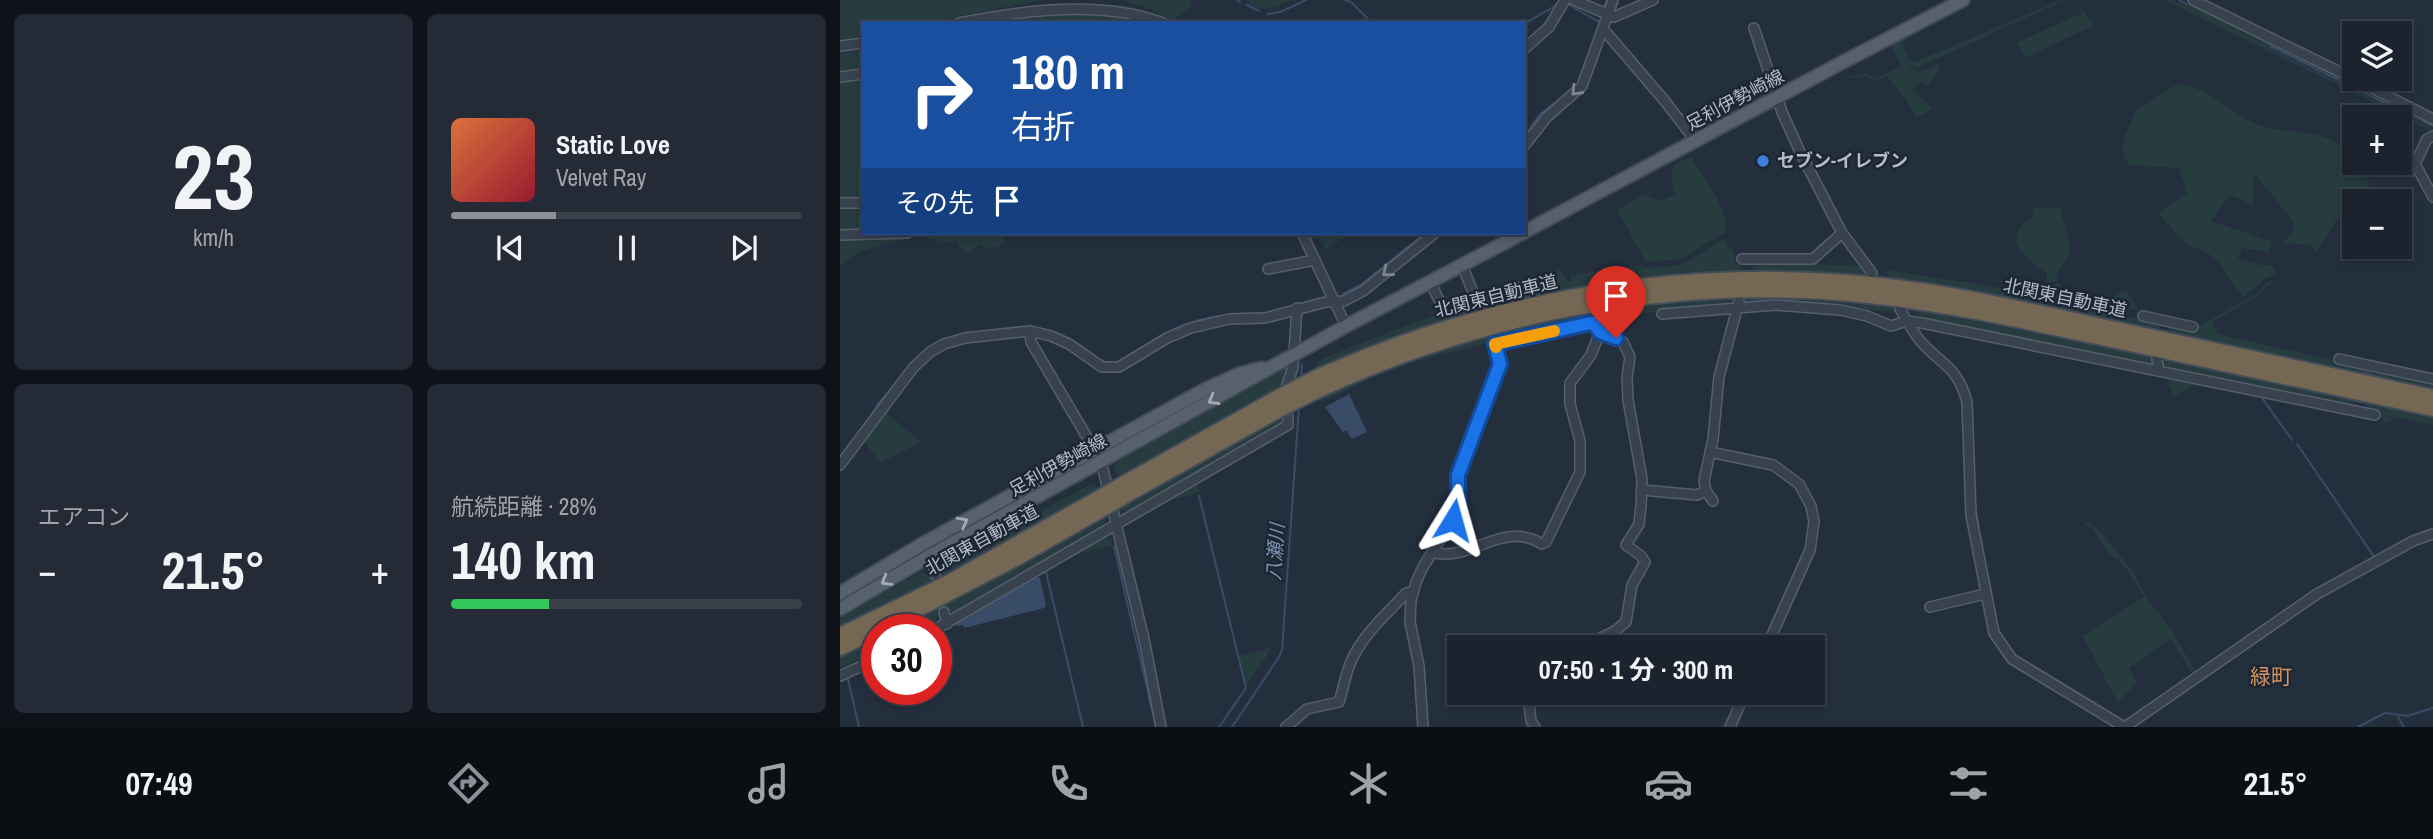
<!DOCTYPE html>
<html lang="ja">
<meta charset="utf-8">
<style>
body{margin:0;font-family:"Archivo Narrow","Noto Sans JP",sans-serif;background:#242b36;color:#f1f3f6;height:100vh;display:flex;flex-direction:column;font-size:26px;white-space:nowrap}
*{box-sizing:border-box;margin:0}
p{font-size:23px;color:#a0a4aa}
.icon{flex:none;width:38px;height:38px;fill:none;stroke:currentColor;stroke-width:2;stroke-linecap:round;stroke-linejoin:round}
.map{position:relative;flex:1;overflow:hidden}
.panel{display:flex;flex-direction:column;gap:14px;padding:14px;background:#0f1319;width:840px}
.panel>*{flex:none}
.guide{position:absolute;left:21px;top:21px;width:665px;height:214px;border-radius:0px;box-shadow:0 4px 10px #0003,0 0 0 2px #39404a;background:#1a4fa0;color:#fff;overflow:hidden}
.fabs{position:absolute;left:1502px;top:21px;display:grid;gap:14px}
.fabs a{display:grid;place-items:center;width:70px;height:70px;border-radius:0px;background:#1b232e;box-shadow:0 4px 10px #0003,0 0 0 2px #39404a;font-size:35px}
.speed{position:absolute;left:21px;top:614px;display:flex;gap:14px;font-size:35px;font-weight:700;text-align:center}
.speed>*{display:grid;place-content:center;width:91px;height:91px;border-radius:50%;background:#1b232e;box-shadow:0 4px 10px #0003,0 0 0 2px #39404a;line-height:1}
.speed .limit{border:10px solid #d22;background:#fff;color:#111}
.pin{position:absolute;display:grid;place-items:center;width:60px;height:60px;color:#fff;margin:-72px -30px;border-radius:50% 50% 50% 0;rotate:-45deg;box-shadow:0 0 7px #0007}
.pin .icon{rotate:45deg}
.me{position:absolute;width:77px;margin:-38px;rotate:8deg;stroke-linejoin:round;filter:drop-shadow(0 0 5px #0008)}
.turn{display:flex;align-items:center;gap:24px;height:147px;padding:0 35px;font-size:32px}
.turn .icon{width:91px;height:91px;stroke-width:2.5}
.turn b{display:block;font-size:49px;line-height:60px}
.then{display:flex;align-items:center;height:66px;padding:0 35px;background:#0003;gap:14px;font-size:26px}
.big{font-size:52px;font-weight:700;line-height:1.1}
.panel .tile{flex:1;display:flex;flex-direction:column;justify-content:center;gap:10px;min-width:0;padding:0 24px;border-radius:10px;background:#242b36}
.panel .dial{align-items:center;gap:0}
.dial b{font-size:91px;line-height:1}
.song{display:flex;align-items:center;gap:21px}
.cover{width:84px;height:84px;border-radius:10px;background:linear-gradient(135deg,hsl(20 70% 55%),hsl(350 70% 35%))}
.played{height:7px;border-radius:4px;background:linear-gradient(90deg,#8c9099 30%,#39404a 30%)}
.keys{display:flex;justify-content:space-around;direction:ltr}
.heat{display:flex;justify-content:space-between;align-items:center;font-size:38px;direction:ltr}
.charge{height:10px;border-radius:5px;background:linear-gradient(90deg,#34c759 28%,#39404a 0)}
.panel .tiles{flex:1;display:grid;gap:14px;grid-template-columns:repeat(2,1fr)}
.trip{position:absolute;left:607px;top:635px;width:378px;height:70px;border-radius:0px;background:#1b232e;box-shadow:0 4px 10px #0003,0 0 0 2px #39404a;font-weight:700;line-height:70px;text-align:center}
.dock{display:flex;height:112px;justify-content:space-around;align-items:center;background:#0b0e12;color:#a0a4aa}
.dock .icon{width:49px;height:49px}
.dock .on{color:#8c9099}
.dock b{font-size:32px;color:#f1f3f6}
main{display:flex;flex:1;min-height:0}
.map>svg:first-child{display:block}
.green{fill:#263c3f}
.water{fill:#394c67}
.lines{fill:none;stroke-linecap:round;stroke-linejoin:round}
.stream{stroke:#394c67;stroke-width:2}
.minor-tunnel{stroke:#3a4453;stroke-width:9;stroke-dasharray:9 4.5;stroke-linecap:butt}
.minor-casing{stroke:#565f6c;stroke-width:12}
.major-casing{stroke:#414a57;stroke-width:16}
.highway-casing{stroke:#434c59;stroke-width:18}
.minor{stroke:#38414e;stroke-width:9}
.major{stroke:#56606e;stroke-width:12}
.highway{stroke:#746855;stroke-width:14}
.highway-bridge-casing{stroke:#434c59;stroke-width:18;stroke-linecap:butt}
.highway-bridge{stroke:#746855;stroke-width:14}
.oneway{stroke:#7c8592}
.oneway2{stroke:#a1aab7}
.route-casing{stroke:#114b97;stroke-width:18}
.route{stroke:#1a73e8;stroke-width:12}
.slow{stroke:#f59e0b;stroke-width:12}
.shop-dot{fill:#3f7fe0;stroke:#1d2633;stroke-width:2.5}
.labels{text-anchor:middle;stroke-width:5;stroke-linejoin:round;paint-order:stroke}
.street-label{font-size:18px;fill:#b4bcc9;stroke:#1d2633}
.poi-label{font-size:18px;font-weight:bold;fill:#b4bcc9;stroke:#1d2633;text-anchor:start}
.water-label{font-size:19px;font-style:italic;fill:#7c92b1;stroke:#1d2633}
.quarter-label{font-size:21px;fill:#d59563;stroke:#1d2633}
</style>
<main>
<section class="panel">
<div class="tiles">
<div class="tile dial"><b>23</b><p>km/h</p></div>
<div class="tile">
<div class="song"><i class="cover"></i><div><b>Static Love</b><p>Velvet Ray</p></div></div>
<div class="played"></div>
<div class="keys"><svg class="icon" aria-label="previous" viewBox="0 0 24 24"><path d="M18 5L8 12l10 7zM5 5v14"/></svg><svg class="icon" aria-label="pause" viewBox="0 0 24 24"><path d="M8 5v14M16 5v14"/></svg><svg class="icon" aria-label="next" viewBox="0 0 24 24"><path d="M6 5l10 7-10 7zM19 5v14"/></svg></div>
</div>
<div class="tile"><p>エアコン</p>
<div class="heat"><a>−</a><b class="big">21.5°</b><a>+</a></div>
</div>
<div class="tile"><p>航続距離 · 28%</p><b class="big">140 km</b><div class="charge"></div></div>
</div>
</section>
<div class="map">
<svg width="1593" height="727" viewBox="0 0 1593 727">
<rect width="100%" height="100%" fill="#242f3e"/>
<g class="green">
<path d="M0,0H200L87,23H23V36L0,40Z"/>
<path d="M281,0H349L352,5L331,23L313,10Z"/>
<path d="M410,0H451C435,8 424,13 408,4Z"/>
<path d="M1221,0H1225L1077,68L1072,65L1069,66C1077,77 1088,68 1099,64V70L1088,86L1082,81L1072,90L1091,107V110L1076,118L1066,99L1047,77L1037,80L1023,77L1006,78L1023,73L1036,78L1062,66L1049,44L1064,37L1066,42L1062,44L1070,61L1075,62Z"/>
<path d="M1236,0L1254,25L1186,58L1176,43L1242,13Z"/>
<path d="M1325,0H1333L1345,6L1348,2L1432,44L1430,48L1548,106L1550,103L1581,118L1579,122L1593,129V132Z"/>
<path d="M231,9L298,19L305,23H154Z"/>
<path d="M23,50V233H84L19,252L0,265V54Z"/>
<path d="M1338,84C1375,88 1396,121 1429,128C1454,133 1508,131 1514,163H1516L1530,183L1529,191L1518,201H1514V204L1502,213L1476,251L1471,245L1442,243L1453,232L1455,224L1416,175L1413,176L1414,205L1389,195L1371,221L1432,242L1429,252L1402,248L1398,259L1421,265H1432L1436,274L1423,280L1404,297C1391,286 1387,270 1374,258C1366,251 1358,250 1349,245C1341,240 1326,221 1318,213L1347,193L1339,168L1289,165C1275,147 1290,127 1296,110Z"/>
<path d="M851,157C865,179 887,205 886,232L840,259L806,262L777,210L804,195L821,201L835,194L831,179L833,165Z"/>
<path d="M1194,208H1220C1223,222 1233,242 1228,256C1225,263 1218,268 1216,276L1218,281L1207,283V273C1185,260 1159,237 1192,218Z"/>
<path d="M89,233H157L166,238L165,242L157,247L145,248L140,244L130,252L123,250L116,241L100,244L88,238Z"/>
<path d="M470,233H508L509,235L486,249L480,240L473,239Z"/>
<path d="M884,239L895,254L894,262L900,266V271C814,273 729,285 645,307L644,304L646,300L698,287L718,268L728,281L731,280V275L803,265V268L841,265Z"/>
<path d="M920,262L1020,266L1026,273V275L912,271L913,266Z"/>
<path d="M1045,270L1138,284L1200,297L1201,290L1140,278L1169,282L1193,279L1208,285L1220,283L1221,293L1229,303L1316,322L1320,325V330L1167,298L1050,278Z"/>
<path d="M1433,281L1416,297L1372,322L1378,334L1518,366L1524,371L1523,374L1327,331L1331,325L1355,328L1414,295L1428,282Z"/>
<path d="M1286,290L1299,310L1260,304Z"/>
<path d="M904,299L979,301L1052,307L1054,312L972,305L902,304Z"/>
<path d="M890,300L885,305L766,317L660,339L657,337L656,334C734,315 811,303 890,300Z"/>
<path d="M627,304L633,306L634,310L556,336L475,371L476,364L483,358L557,329Z"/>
<path d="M1075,310L1315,357L1310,364L1086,318L1076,314Z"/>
<path d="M647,336V343L573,362L531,378L482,402L477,399L571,360Z"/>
<path d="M1321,358L1517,401L1511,405L1324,366L1320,361Z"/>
<path d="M450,364L445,382L441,386L281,476L276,471L275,476V464L279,461Z"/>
<path d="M1538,371L1593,382V389L1532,376Z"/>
<path d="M1331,379L1355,385L1334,397L1327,381Z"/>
<path d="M1526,403L1593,417V425L1556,417L1546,424L1538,412L1526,406Z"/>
<path d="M45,412L81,442L40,463L24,441Z"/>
<path d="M442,415L441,425L295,509L283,511L282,507L286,503Z"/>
<path d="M357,483L360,492L331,500L289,525Z"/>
<path d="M251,484L256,485L260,490L252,492L114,570L0,628V618L82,572L91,576L99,574L108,561Z"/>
<path d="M266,515L264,525L117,612C92,611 101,621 84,628C75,632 64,630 55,630L173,569Z"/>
<path d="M1248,522L1258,529L1293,571L1307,598L1333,632L1357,675L1354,676L1331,639L1289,668L1297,683L1278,703L1243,636L1304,597L1285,567L1267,551L1253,529L1245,525Z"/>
<path d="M267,536L268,539H271L272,546L238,554Z"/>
<path d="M37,639V651L0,668V656Z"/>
<path d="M430,648L428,654L406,686L399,656Z"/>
</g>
<g class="water">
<path d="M509,394L527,432L512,439L506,430L503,432L485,407Z"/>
<path d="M197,577L200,578L206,606L204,608L124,628L123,625L116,626L115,623Z"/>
</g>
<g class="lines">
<g class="stream">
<path d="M397,0L400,2"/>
<path d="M505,0L511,2L532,23"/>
<path d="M1339,0L1346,4"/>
<path d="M728,4L759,22"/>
<path d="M407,5L419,11"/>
<path d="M763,9L767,0"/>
<path d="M428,14L440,12L466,0"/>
<path d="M684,24L717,5"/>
<path d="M1430,46L1549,105"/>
<path d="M743,72L756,34"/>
<path d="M1582,121L1593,126"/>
<path d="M684,137L700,114L728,93"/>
<path d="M503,294L522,284L585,233"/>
<path d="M444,309L480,298"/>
<path d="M134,333C184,325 211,320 253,355"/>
<path d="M320,337C353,315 390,314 428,313"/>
<path d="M1090,345C1108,359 1122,373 1129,394"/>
<path d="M257,359L269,363"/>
<path d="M461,377L462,364"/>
<path d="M1422,398L1452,440"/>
<path d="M26,424L38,404L60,378"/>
<path d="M1457,444L1535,558"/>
<path d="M359,496L406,688L379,727"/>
<path d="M1135,505L1142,548"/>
<path d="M274,546L316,727"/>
<path d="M206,572L243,727"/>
<path d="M1174,655L1196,669"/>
<path d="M8,679L19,727"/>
<path d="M1558,717L1564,727"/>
<path d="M392,727L439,657L442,650L459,407"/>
<path d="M1518,727L1545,713L1567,716L1593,708"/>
</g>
<path class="minor-tunnel" d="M1521,403L1528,372"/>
<g class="minor-casing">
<g id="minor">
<path d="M734,0L774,17L813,0"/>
<path d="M1353,0L1514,79"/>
<path d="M119,23C184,10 263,0 323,23"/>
<path d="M914,28L942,112L961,154L1002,233L1032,273"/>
<path d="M764,30L824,100L855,140"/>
<path d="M0,46L23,43"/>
<path d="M684,49L709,27L725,0"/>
<path d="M0,77L23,74"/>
<path d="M1514,79L1593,119"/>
<path d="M1593,136L1587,139L1575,164L1593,197"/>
<path d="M684,146L707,117L742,86L773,0"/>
<path d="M0,203H23"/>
<path d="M462,233L506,326"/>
<path d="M0,235L67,233"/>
<path d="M902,259H973L1002,233"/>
<path d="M622,265L639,307"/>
<path d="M428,269L475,260"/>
<path d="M590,282L601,304L606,307L699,282"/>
<path d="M1060,309C1066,320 1073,332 1081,342C1102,365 1118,367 1127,402L1131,515L1154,633L1172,659L1284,727"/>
<path d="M822,314L936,305L1000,310L1027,316L1051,326L1067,321L1082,323L1535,415"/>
<path d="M1303,316L1353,327"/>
<path d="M190,331L191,342L261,461L304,639L321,727"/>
<path d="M655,344L751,323H754L760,332L783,342L790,357L787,377L788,400L802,479L801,506L799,524L786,545L801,556L805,562L792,585L786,622L775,631L740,648"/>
<path d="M1317,359L1319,371"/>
<path d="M1499,359L1593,379"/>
<path d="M870,452L933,465L959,484L971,506L974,522L970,550L926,648"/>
<path d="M0,465L73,368L90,352L104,344L125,338L190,331L211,336L229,344L262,367H279L327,338L351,328L389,319L425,318L486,302L504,301L523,291L595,233"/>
<path d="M802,490L857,495L866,491"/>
<path d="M873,501L866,491L864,481L873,439L879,377L899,301"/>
<path d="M592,552C629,564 662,519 702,544L706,542L740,472V441L730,404V383L751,355L760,332"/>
<path d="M91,555L95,575"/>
<path d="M1090,607L1145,594"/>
<path d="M104,612L107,624"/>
<path d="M94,630L448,425L447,385L453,367L457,308"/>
<path d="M0,676L37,659"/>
<path d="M688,693L691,721L695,727"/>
<path d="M446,727L467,709L499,702C503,690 505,676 510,664C521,636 546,615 566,593L573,592"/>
<path d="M583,727L579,666L570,622L571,601L576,582L583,567L615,516L618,501L619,475L660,364L654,341"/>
<path d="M890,727L905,693"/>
<path d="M1285,727L1477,594L1573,541L1593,534"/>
</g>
</g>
<g class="major-casing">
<g id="major">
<path d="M684,232L1003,62L1123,0"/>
<path d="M0,593L84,543L366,389L399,374L422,368"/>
<path d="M0,609L91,555L506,326L683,233"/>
</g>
</g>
<g class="highway-casing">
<g id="highway">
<path d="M477,377C645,302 824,268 1008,282C1094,288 1178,308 1262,326C1372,349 1483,373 1593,397"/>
<path d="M479,390C631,320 796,285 963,291C1063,295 1160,316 1257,337C1369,360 1481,385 1593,409"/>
<path d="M286,482L440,396"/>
<path d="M287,495L441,409"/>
<path d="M38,630L181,556L258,512"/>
<path d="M0,635L109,582L255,500"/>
<path d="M0,648L37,631"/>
</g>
</g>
<use href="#minor" class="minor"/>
<use href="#major" class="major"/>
<use href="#highway" class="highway"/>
<g class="highway-bridge-casing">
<g id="highway-bridge">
<path d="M440,396L477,377"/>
<path d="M441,409L479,390"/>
<path d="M255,500L286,482"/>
<path d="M258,512L287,495"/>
</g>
</g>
<use href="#highway-bridge" class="highway-bridge"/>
</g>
<defs><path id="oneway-chevron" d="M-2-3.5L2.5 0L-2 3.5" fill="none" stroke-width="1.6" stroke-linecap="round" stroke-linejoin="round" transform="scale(1.75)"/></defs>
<g class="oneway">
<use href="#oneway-chevron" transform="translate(736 91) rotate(133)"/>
<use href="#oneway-chevron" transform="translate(547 272) rotate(141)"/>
</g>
<g class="oneway2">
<use href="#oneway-chevron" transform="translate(373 400) rotate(151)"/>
<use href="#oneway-chevron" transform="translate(123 522) rotate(-28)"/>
<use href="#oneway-chevron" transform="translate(46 581) rotate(149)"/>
</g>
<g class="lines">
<g class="route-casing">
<path id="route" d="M613,520L618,501V475L660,364L655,344L751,323H754L760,332L776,338"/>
</g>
<use href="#route" class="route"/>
<path class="slow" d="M656,347L655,344L714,331"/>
</g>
<circle class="shop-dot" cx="923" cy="161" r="7"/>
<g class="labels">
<g class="street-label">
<text transform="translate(895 100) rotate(-28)" y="6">足利伊勢崎線</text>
<text transform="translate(656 296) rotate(-14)" y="6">北関東自動車道</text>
<text transform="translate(1225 298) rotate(12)" y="6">北関東自動車道</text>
<text transform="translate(218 465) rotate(-29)" y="6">足利伊勢崎線</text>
<text transform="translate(142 540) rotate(-29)" y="6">北関東自動車道</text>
</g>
<g class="poi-label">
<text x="937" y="167">セブン-イレブン</text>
</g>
<g class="water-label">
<text transform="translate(435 552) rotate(-86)" y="7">八瀬川</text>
</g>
<g class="quarter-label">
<text x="1431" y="684">緑町</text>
</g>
</g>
</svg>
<div class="fabs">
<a><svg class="icon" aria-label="layers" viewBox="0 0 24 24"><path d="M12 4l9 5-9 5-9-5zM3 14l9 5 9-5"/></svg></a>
<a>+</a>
<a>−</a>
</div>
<div class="speed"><div class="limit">30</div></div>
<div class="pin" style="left:776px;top:338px;background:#d93025"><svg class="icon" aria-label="arrive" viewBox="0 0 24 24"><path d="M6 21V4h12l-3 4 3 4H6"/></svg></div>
<svg class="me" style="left:613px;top:520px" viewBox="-20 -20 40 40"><path d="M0-17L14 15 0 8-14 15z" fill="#1a73e8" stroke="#fff" stroke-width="4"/></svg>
<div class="trip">07:50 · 1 分 · 300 m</div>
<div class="guide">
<div class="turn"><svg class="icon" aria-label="right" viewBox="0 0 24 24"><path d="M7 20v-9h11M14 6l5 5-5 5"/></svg><div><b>180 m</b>右折</div></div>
<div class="then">その先<svg class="icon" aria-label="arrive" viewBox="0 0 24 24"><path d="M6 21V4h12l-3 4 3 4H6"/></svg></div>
</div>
</div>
</main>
<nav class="dock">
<b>07:49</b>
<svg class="icon on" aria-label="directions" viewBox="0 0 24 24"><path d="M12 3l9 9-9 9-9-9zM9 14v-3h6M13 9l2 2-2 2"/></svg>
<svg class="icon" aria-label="music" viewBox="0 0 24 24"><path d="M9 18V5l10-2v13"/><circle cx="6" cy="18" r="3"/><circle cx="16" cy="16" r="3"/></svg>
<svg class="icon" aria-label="phone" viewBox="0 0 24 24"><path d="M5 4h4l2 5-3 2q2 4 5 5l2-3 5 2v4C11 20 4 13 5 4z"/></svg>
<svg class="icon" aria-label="climate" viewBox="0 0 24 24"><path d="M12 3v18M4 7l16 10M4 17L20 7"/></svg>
<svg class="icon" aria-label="car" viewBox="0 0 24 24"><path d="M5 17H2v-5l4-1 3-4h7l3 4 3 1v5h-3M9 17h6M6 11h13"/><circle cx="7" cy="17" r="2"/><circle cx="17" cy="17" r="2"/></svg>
<svg class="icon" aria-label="filters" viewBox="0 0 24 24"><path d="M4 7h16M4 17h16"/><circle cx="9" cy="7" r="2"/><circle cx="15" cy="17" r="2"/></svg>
<b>21.5°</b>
</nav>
